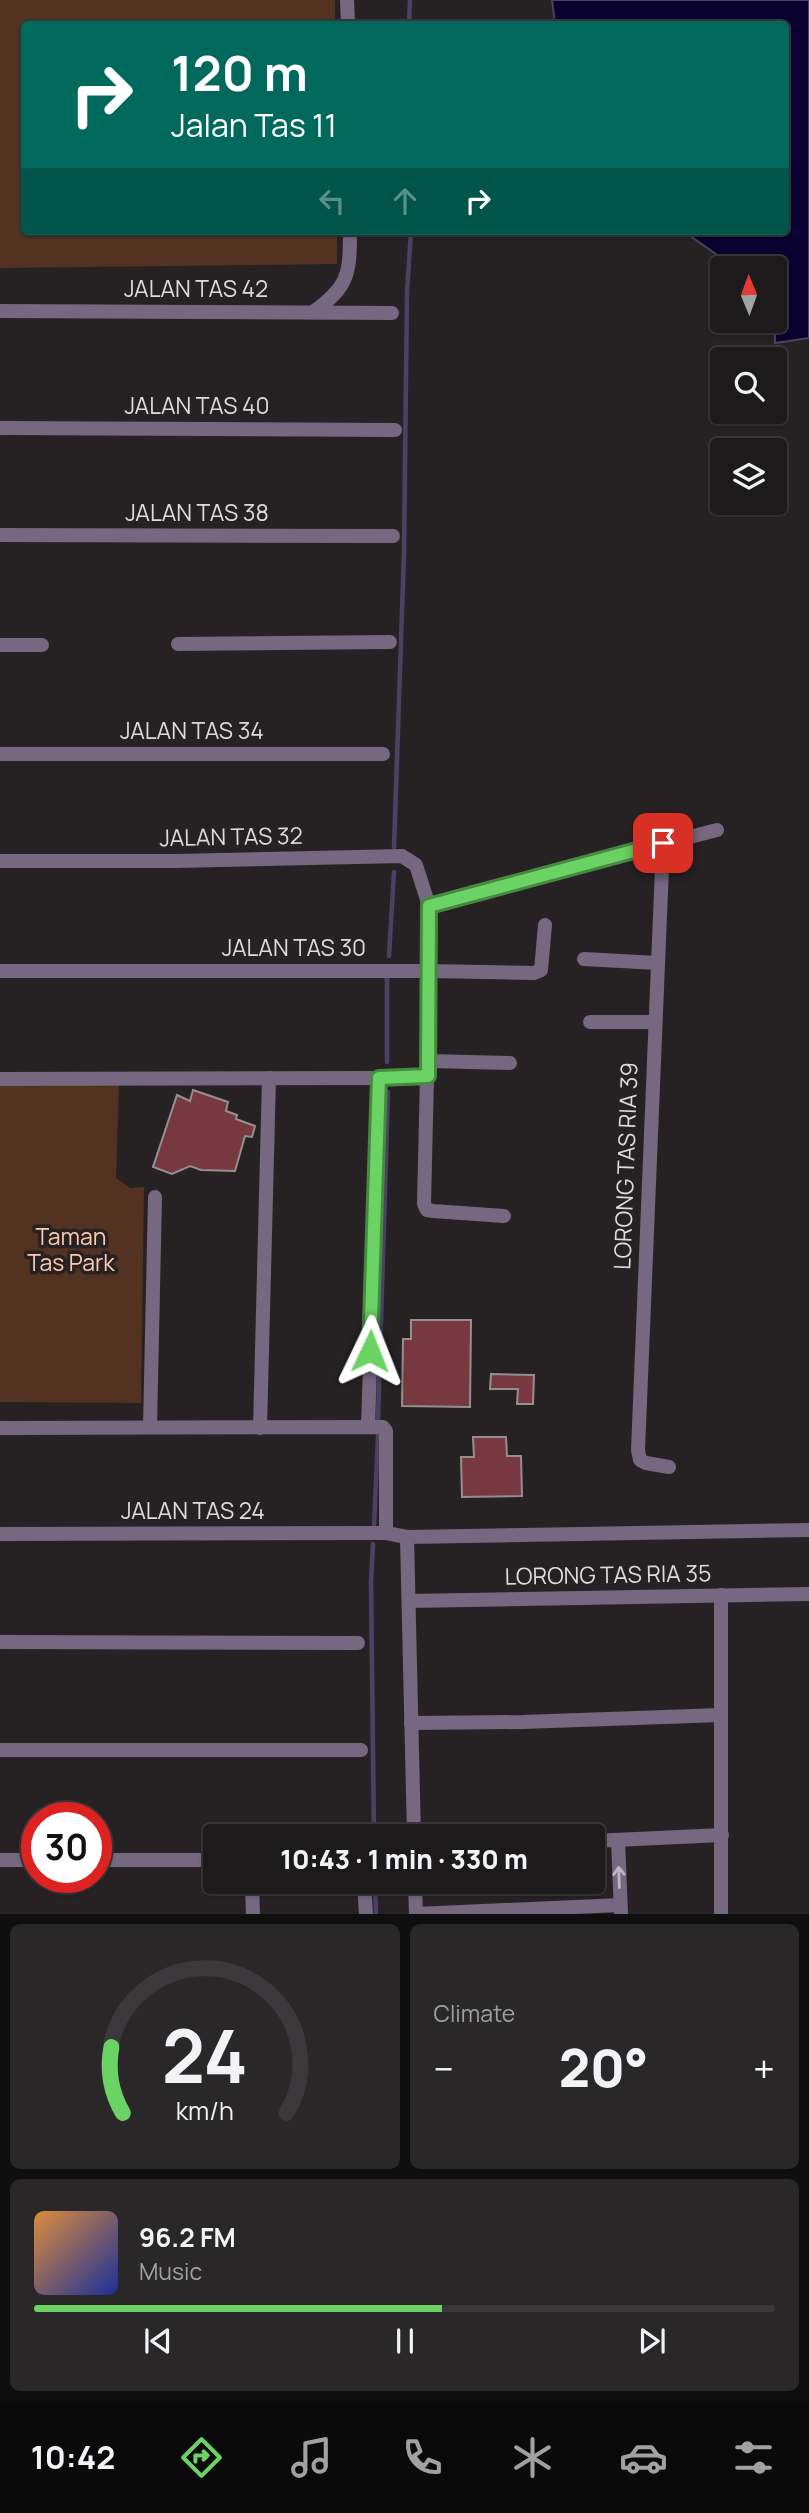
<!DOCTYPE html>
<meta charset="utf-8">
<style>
body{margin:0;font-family:Manrope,sans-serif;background:#292728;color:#f1f3f6;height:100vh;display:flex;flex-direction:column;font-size:26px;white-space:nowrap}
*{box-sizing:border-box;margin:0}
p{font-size:23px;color:#a0a1a3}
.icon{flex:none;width:38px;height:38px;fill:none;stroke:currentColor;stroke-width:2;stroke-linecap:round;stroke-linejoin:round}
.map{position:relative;height:1914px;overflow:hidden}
.details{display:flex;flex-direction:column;gap:10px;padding:10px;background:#0f0e0f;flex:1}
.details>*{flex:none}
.top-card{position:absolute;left:21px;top:21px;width:768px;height:214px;border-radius:7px;box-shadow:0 2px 5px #0004,0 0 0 2px #3a383a;background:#00695c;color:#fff;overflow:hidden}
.needle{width:46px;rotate:359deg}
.tools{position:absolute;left:710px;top:256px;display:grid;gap:14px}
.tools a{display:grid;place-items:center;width:77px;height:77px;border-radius:7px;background:#1c1a1b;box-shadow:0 2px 5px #0004,0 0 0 2px #3a383a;font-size:35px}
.speed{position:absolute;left:21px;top:1802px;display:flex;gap:14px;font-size:35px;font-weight:700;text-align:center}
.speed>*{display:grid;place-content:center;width:91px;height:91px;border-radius:50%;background:#1c1a1b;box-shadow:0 2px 5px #0004,0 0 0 2px #3a383a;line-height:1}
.speed .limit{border:10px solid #d22;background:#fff;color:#111}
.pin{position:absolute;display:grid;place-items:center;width:60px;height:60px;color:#fff;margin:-30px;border-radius:14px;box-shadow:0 4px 10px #0006}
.me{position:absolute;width:77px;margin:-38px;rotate:2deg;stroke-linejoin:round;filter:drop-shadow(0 0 5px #0008)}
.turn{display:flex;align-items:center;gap:24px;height:147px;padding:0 35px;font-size:32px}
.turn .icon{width:91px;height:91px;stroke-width:2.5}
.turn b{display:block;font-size:49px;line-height:60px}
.lanes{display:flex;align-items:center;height:66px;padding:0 35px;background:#0003;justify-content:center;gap:35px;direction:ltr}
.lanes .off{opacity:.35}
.big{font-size:52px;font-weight:800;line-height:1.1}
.details .card{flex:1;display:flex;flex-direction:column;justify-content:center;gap:10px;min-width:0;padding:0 24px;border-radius:10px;background:#292728}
.details .dial{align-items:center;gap:0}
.dial svg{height:182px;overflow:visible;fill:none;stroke:#3a383a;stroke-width:7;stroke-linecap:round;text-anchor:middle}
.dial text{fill:#f1f3f6;stroke:none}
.song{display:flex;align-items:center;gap:21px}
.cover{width:84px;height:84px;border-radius:10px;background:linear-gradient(135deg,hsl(30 70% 55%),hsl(230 70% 35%))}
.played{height:7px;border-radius:4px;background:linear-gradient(90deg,#6bd363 55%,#3a383a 55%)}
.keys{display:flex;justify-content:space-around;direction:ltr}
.heat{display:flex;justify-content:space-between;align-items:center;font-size:38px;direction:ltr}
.details .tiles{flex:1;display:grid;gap:10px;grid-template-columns:1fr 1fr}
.card:last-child{grid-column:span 2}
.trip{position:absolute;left:203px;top:1824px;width:402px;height:70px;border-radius:7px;background:#1c1a1b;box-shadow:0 2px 5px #0004,0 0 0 2px #3a383a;font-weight:800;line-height:70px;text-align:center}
.dock{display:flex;height:112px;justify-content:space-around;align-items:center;background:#0b0a0b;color:#a0a1a3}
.dock .icon{width:49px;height:49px}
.dock .active{color:#6bd363}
.dock b{font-size:32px;color:#f1f3f6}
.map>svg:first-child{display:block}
.green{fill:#533221}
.water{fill:#09012f;stroke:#494263;stroke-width:2}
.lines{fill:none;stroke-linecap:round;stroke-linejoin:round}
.stream{stroke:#494263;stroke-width:4.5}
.building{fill:#77393f;stroke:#958f8f;stroke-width:2}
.street{stroke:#766880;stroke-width:14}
.oneway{stroke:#bfb8c1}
.route-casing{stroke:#468940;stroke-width:18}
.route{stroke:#6bd363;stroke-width:12}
.labels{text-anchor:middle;stroke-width:7;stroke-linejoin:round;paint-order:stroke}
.street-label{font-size:23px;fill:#dedbdd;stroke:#262224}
.park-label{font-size:23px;fill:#fec9af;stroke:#262224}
</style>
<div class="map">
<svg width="809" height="1915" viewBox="0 0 809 1915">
<rect width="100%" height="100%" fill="#262224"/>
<g class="green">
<path d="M0,0H335V24H24V231H337V264L0,268Z"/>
<path d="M0,1082L119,1084L116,1178L130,1188L144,1187L141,1403L0,1402Z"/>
</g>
<path class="water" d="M552,0H809V338L775,343V268H772L771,263L723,259L686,233V231H786V24H555Z"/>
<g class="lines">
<g class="stream">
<path d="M409,24L410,0"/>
<path d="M394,847L404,553L407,292L411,231"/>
<path d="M389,956L394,872"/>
<path d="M387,978V1062"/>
<path d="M378,1419L388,1092"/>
<path d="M374,1526L378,1435"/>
<path d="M373,1544L371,1582L374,1836"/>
<path d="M375,1881L376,1915"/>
</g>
</g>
<g class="building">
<path d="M193,1090L228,1102L226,1111L237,1115L236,1119L255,1126L252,1137L245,1136L235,1171L201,1170L190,1166L172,1174L153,1167L177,1095L190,1101Z"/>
<path d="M411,1320H471L470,1407L402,1406L403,1339H411Z"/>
<path d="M491,1374L534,1375L533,1404H517L518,1389H490Z"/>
<path d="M473,1437H506L507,1456H521L522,1496L462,1497L461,1457H474Z"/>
</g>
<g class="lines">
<g class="street">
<path d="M347,0L348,24"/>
<path d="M0,311L392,313"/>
<path d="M313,312C349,287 350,273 350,231"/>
<path d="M0,428L395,430"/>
<path d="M0,535L393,536"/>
<path d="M178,644L390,642"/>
<path d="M0,645H42"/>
<path d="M0,754H383"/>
<path d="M663,843L638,1450L640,1460L646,1463L669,1467"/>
<path d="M0,861H176L402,856L416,865L429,906L427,1076L379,1078L368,1427"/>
<path d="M429,906L471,893L717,830"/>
<path d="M584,959L657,963"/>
<path d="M0,971H429L534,973L541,970L545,925"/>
<path d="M590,1022H655"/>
<path d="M428,1061L510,1063"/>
<path d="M427,1076L424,1204L427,1210L433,1211L504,1216"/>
<path d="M0,1079L379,1078"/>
<path d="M150,1427L155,1197"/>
<path d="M0,1428L383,1427L386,1431V1533L407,1537L809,1530"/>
<path d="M260,1428L269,1078"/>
<path d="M0,1534L386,1533"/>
<path d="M407,1537L414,1836"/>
<path d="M721,1595V1915"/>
<path d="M409,1601L809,1594"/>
<path d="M0,1642L358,1643"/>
<path d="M411,1723L523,1722L721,1715"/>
<path d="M0,1750H361"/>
<path d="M618,1840L621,1913"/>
<path d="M593,1841L722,1835"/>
<path d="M0,1860H37"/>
<path d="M96,1860H215"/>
<path d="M252,1881L253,1915"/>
<path d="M364,1881L366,1915"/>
<path d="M415,1881L416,1915"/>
<path d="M416,1914L620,1905"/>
</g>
</g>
<defs><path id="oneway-shaft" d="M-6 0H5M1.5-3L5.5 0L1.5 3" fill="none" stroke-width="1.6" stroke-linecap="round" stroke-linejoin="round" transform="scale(1.75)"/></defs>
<use class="oneway" href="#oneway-shaft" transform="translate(619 1877) rotate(-92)"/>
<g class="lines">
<g class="route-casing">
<path id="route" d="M370,1351L379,1078L428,1076L429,906L663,843"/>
</g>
<use href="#route" class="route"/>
</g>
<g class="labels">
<g class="street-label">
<text x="196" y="297">JALAN TAS 42</text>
<text x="197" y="414">JALAN TAS 40</text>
<text x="197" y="521">JALAN TAS 38</text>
<text x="192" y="739">JALAN TAS 34</text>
<text transform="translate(231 837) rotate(-1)" y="8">JALAN TAS 32</text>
<text x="294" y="956">JALAN TAS 30</text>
<text transform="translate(626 1166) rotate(-88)" y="8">LORONG TAS RIA 39</text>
<text x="193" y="1519">JALAN TAS 24</text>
<text transform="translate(608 1575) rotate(-1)" y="8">LORONG TAS RIA 35</text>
</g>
<g class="park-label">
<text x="71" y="1245">Taman<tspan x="71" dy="26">Tas Park</tspan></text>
</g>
</g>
</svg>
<div class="tools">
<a><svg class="needle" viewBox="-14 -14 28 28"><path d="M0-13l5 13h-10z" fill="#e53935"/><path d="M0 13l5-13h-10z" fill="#a0a1a3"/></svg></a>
<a><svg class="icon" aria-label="search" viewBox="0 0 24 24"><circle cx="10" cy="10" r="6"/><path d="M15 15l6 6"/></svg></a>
<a><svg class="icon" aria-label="layers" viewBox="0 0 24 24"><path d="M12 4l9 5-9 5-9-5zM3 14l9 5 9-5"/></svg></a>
</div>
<div class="speed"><div class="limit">30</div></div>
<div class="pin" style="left:663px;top:843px;background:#d93025"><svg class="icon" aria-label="arrive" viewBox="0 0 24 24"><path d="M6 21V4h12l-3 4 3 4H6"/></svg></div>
<svg class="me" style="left:370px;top:1351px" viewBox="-20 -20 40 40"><path d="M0-17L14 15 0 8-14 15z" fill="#6bd363" stroke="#fff" stroke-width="4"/></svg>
<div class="trip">10:43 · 1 min · 330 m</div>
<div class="top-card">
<div class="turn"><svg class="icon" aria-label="right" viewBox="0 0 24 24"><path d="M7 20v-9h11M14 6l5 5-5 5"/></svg><div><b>120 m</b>Jalan Tas 11</div></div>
<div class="lanes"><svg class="icon off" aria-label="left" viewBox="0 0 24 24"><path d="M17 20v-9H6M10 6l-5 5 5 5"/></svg><svg class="icon off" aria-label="ahead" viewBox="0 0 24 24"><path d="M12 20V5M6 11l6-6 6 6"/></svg><svg class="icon" aria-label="right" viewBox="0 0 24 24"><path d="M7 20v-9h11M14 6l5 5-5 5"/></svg></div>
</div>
</div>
<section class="details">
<div class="tiles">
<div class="card dial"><svg viewBox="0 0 100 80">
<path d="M14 69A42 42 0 1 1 86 69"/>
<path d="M14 69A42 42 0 0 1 9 40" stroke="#6bd363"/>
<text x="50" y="56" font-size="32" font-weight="700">24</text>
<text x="50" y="72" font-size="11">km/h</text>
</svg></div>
<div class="card"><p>Climate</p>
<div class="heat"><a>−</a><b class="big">20°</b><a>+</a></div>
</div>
<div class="card">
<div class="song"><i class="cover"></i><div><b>96.2 FM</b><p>Music</p></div></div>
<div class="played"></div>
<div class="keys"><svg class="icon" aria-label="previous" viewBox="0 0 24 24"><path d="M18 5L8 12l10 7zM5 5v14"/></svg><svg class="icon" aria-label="pause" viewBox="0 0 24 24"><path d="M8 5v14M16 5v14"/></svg><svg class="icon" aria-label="next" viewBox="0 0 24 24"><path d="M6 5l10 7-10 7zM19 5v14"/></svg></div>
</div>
</div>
</section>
<nav class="dock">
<b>10:42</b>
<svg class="icon active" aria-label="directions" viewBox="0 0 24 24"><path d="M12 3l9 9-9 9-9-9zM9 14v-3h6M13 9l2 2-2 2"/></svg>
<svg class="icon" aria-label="music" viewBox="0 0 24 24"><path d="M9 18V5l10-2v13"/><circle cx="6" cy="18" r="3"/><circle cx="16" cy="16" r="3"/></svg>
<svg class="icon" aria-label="phone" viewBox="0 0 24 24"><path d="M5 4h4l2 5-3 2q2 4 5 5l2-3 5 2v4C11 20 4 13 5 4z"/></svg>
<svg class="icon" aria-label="climate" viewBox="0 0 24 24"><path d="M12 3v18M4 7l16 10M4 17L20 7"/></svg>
<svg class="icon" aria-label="car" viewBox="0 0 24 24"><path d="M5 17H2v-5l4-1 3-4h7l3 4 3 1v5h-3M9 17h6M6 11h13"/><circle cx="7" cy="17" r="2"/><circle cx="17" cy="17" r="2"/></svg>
<svg class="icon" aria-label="filters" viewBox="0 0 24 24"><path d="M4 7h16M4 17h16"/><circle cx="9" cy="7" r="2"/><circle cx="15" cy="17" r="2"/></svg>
</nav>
